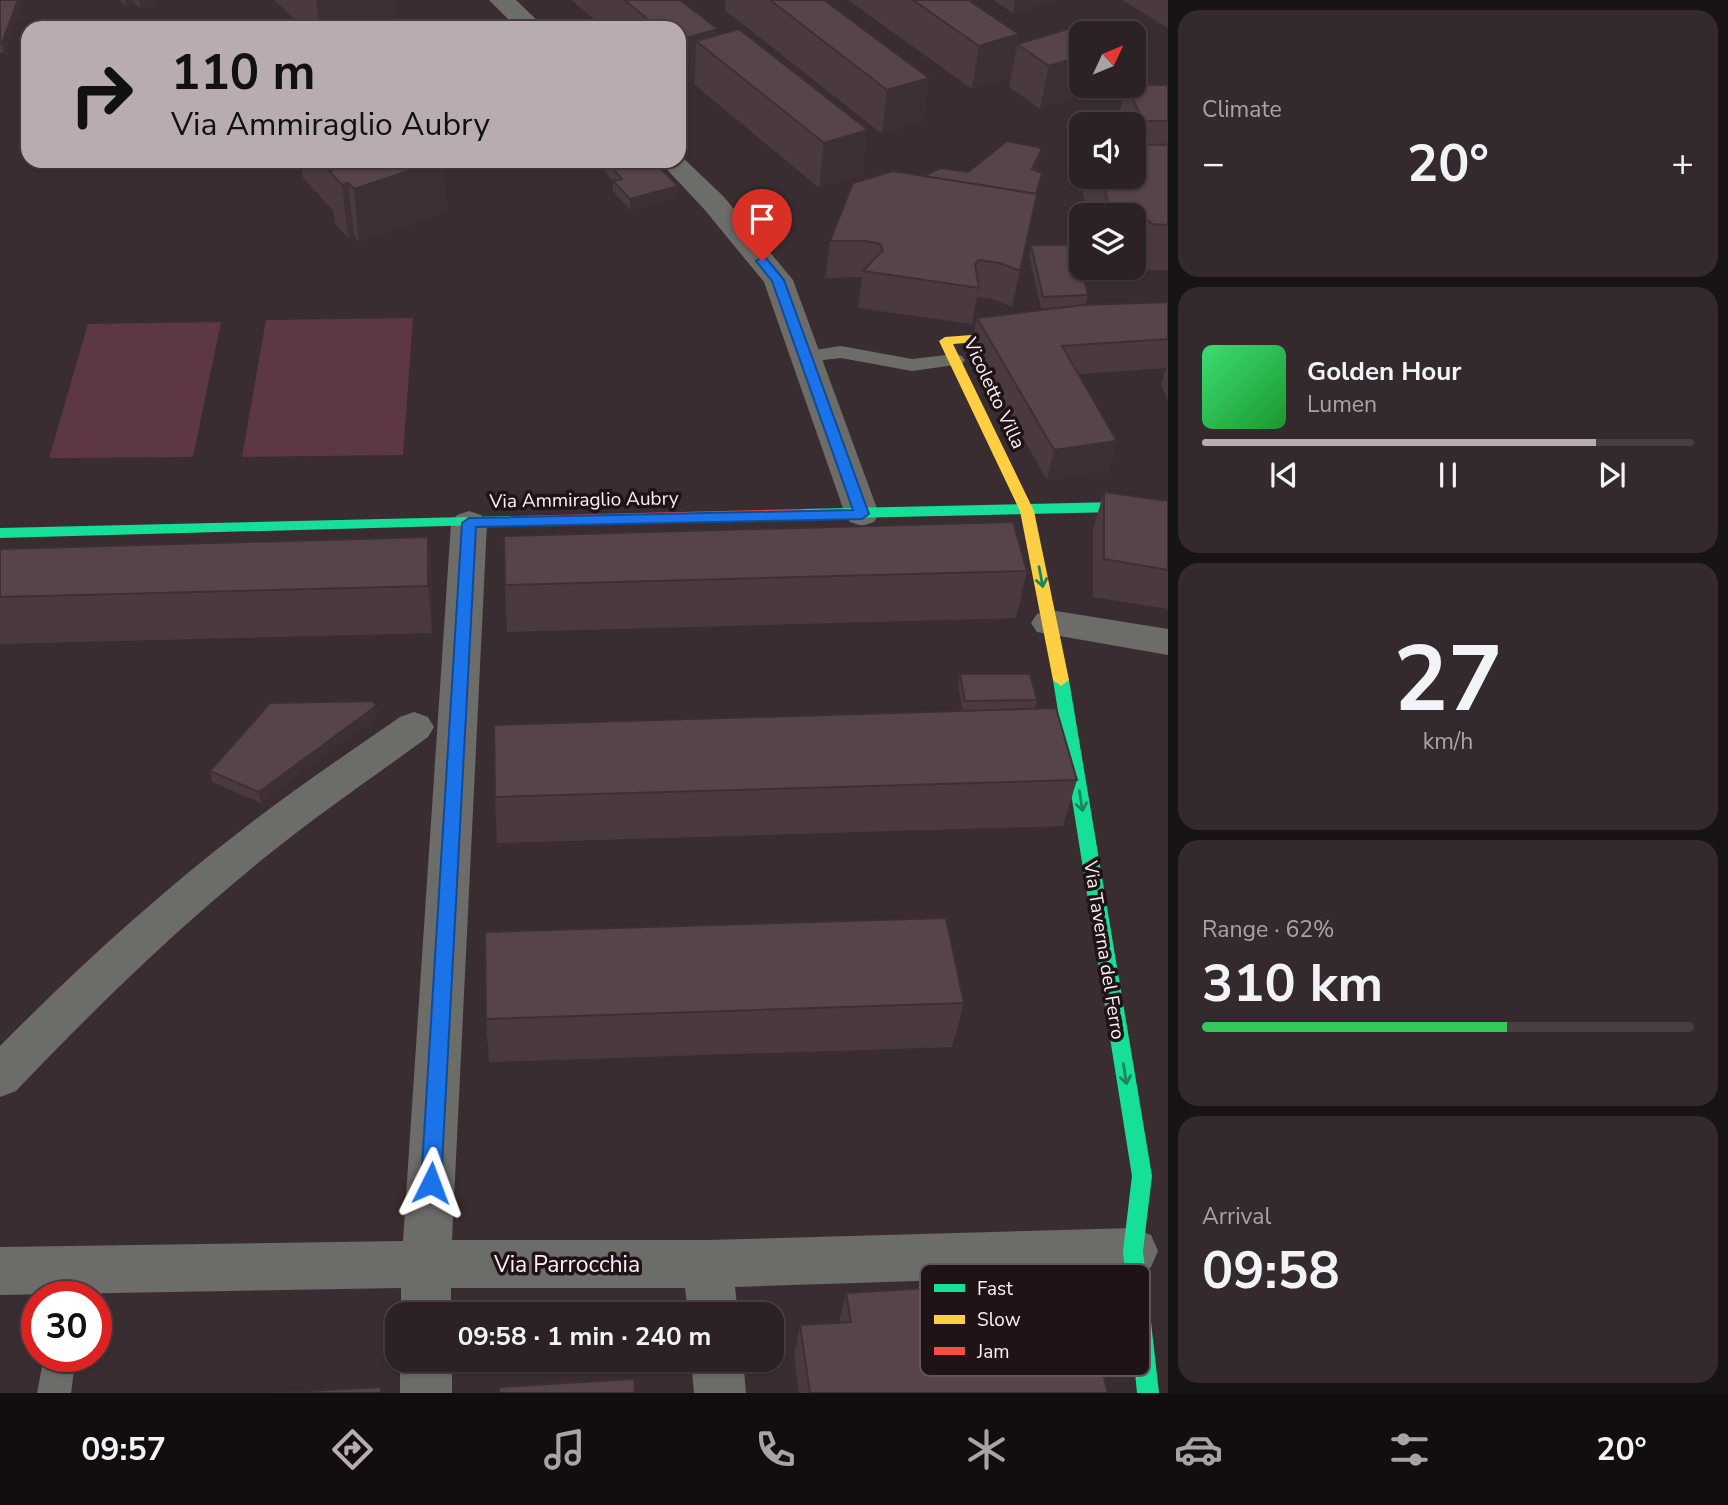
<!DOCTYPE html>
<meta charset="utf-8">
<style>
body{margin:0;font-family:"Nunito Sans",sans-serif;background:#342a2d;color:#f1f3f6;height:100vh;display:flex;flex-direction:column;font-size:26px;white-space:nowrap}
*{box-sizing:border-box;margin:0}
p{font-size:23px;color:#a6a4a7}
.icon{flex:none;width:38px;height:38px;fill:none;stroke:currentColor;stroke-width:2;stroke-linecap:round;stroke-linejoin:round}
.map{position:relative;flex:1;overflow:hidden}
.sheet{display:flex;flex-direction:column;gap:10px;padding:10px;background:#181314;width:560px}
.sheet>*{flex:none}
.hud{position:absolute;left:21px;top:21px;width:665px;height:147px;border-radius:21px;box-shadow:0 2px 5px #0004,0 0 0 2px #483f42;background:#b9acb0;color:#111;overflow:hidden}
.needle{width:46px;rotate:46deg}
.tools{position:absolute;left:1069px;top:21px;display:grid;gap:14px}
.tools a{display:grid;place-items:center;width:77px;height:77px;border-radius:14px;background:#2c2225;box-shadow:0 2px 5px #0004,0 0 0 2px #483f42;font-size:35px}
.speed{position:absolute;left:21px;top:1281px;display:flex;gap:14px;font-size:35px;font-weight:700;text-align:center}
.speed>*{display:grid;place-content:center;width:91px;height:91px;border-radius:50%;background:#2c2225;box-shadow:0 2px 5px #0004,0 0 0 2px #483f42;line-height:1}
.speed .limit{border:10px solid #d22;background:#fff;color:#111}
.pin{position:absolute;display:grid;place-items:center;width:60px;height:60px;color:#fff;margin:-72px -30px;border-radius:50% 50% 50% 0;rotate:-45deg;box-shadow:0 0 7px #0007}
.pin .icon{rotate:45deg}
.me{position:absolute;width:77px;margin:-38px;rotate:3deg;stroke-linejoin:round;filter:drop-shadow(0 0 5px #0008)}
.turn{display:flex;align-items:center;gap:24px;height:147px;padding:0 35px;font-size:32px}
.turn .icon{width:91px;height:91px;stroke-width:2.5}
.turn b{display:block;font-size:49px;line-height:60px}
.big{font-size:52px;font-weight:700;line-height:1.1}
.sheet .tile{flex:1;display:flex;flex-direction:column;justify-content:center;gap:10px;min-width:0;padding:0 24px;border-radius:21px;background:#342a2d}
.sheet .dial{align-items:center;gap:0}
.dial b{font-size:91px;line-height:1}
.song{display:flex;align-items:center;gap:21px}
.cover{width:84px;height:84px;border-radius:10px;background:linear-gradient(135deg,hsl(140 70% 55%),hsl(130 70% 35%))}
.played{height:7px;border-radius:4px;background:linear-gradient(90deg,#b9acb0 80%,#483f42 80%)}
.keys{display:flex;justify-content:space-around;direction:ltr}
.heat{display:flex;justify-content:space-between;align-items:center;font-size:38px;direction:ltr}
.charge{height:10px;border-radius:5px;background:linear-gradient(90deg,#34c759 62%,#483f42 0)}
.trip{position:absolute;left:385px;top:1302px;width:399px;height:70px;border-radius:21px;background:#2c2225;box-shadow:0 2px 5px #0004,0 0 0 2px #483f42;font-weight:700;line-height:70px;text-align:center}
.tab-bar{display:flex;height:112px;justify-content:space-around;align-items:center;background:#120e0f;color:#a6a4a7}
.tab-bar .icon{width:49px;height:49px}
.tab-bar .selected{color:#b9acb0}
.tab-bar b{font-size:32px;color:#f1f3f6}
main{display:flex;flex:1;min-height:0}
.map>svg:first-child{display:block}
.green{fill:#5d3744}
.lines{fill:none;stroke-linecap:round;stroke-linejoin:round}
.lane{fill:#6c6c69;fill-rule:evenodd}
.street{fill:#6c6c69;fill-rule:evenodd}
.fast{fill:#16e098;fill-rule:evenodd}
.slow{fill:#ffcf43;fill-rule:evenodd}
.jam{fill:#f24e42;fill-rule:evenodd}
.wall{fill:#4a3a40}
.shaded-wall{fill:#3c3034}
.building{fill:#56444a;stroke:#3c3034;stroke-width:2}
.oneway{stroke:#1a845e}
.route{fill:#1a73e8;stroke:#114b97;stroke-width:2}
.labels{text-anchor:middle;stroke-width:7;stroke-linejoin:round;paint-order:stroke}
.street-label{font-size:19px;fill:#fef0f4;stroke:#1f1317}
.near-street-label{font-size:23px;fill:#fef0f4;stroke:#1f1317}
.key{fill:#1f1317;stroke:#625559;stroke-width:2}
.key-label{font-size:19px;fill:#fef0f4}
</style>
<main>
<div class="map">
<svg width="1168" height="1393" viewBox="0 0 1168 1393">
<rect width="100%" height="100%" fill="#3a2d31"/>
<g class="green">
<path d="M413,318L403,455L242,457L266,320Z"/>
<path d="M221,322L193,457L49,458L88,324Z"/>
</g>
<g class="lines">
<g class="lane">
<path d="M841,346L912,359L955,354L962,356L965,360L962,364L912,371L841,358L807,362L800,360L797,356L800,352Z"/>
<path d="M44,1356H76L71,1393H37Z"/>
</g>
<g class="street">
<path d="M489,0H516L545,28H517Z"/>
<path d="M679,154L724,197L793,280L879,514L874,522L862,526L850,522L845,514L764,282L704,209L659,161H679Z"/>
<path d="M469,511L481,515L487,523L452,1240H708L1133,1228L1151,1235L1158,1251L1151,1267L1133,1274L735,1287L738,1314H688L685,1288H451V1314H401V1288L0,1295V1247L403,1241L451,523L457,515Z"/>
<path d="M1050,610L1168,629V655L1037,632L1031,623L1037,614Z"/>
<path d="M414,712L428,717L434,727L428,737C376,775 323,811 273,851C181,924 97,1006 16,1091L0,1097V1046C76,969 157,895 243,829C294,789 347,754 400,717Z"/>
<rect x="400" y="1360" width="52" height="33"/>
<path d="M691,1360H743L746,1393H694Z"/>
</g>
<g class="fast">
<path d="M1118,502L1168,509V519L1118,512L803,519L796,514L803,509Z"/>
<path d="M515,516L520,518L522,521L520,524L0,538V528Z"/>
<path d="M1061,674L1069,680L1152,1176L1143,1251L1159,1393H1137L1123,1251L1132,1176L1053,680Z"/>
</g>
<path class="slow" d="M1023,331L1029,335L1028,338L953,344L1034,511L1069,680L1061,686L1053,680L1020,511L939,341L945,337Z"/>
<path class="jam" d="M803,509L810,514L808,517L515,526L508,521L515,516Z"/>
</g>
<g class="wall">
<path d="M0,0L4,53H0Z"/>
<path d="M119,0H159L155,1L156,5L141,8L134,4L126,6Z"/>
<path d="M274,0H395L397,26L389,28H303Z"/>
<path d="M571,0H680L718,29V35L863,174L819,188L694,84L695,79L679,83V28H605Z"/>
<path d="M726,0H824L929,78L923,121L882,134L725,10Z"/>
<path d="M848,0H968L1017,44L1105,18L1040,109L1009,87L1011,77L972,89Z"/>
<path d="M993,0H1050L1049,3L1013,13Z"/>
<path d="M1122,0H1168V28Z"/>
<path d="M1168,85V270H1140L1137,266H1134V215H1089L1081,187L1083,177H1134V124H1117L1126,86Z"/>
<path d="M1042,148L1037,171L1042,173L1012,307L993,299L977,297L972,324L858,308L862,277L825,278L830,241L923,176L968,172Z"/>
<path d="M118,161H146L124,168Z"/>
<path d="M301,161H444L447,212L359,242L354,236L348,238L335,224L333,210L303,178Z"/>
<path d="M595,161H653L678,186V197L630,210L613,191V181Z"/>
<path d="M1031,245L1088,295L1085,305L1168,302V400L1161,385L1166,368L1079,374L1117,441L1109,472L1047,480L971,347L977,318L1074,306L1041,308L1029,256Z"/>
<path d="M1104,492L1168,501V609L1093,597V529Z"/>
<path d="M428,537L432,584V633L0,644V549Z"/>
<path d="M1027,571L1016,618L507,632L505,585Z"/>
<path d="M960,674L1037,700L1034,709L1077,780L1063,826L497,843L495,797L963,711L958,685Z"/>
<path d="M376,706L377,717L261,803L212,782L210,771Z"/>
<path d="M964,1003L952,1047L489,1062L486,1019Z"/>
<path d="M846,1293L1108,1393H799L794,1356L800,1325L839,1323Z"/>
</g>
<g class="shaded-wall">
<path d="M18,0H25L4,53L2,43Z"/>
<path d="M125,0H133L134,4L126,6Z"/>
<path d="M139,0H159L155,1L156,5L141,8Z"/>
<path d="M316,0H395L397,26L389,28H320Z"/>
<path d="M1015,0H1050L1049,3L1013,13Z"/>
<path d="M718,29L717,58L696,41L695,79L679,83V40Z"/>
<path d="M1019,34L1011,77L972,89L979,46Z"/>
<path d="M1138,39L1134,57V41Z"/>
<path d="M1082,56V86H1117L1040,109L1049,66Z"/>
<path d="M929,78L923,121L882,134L887,90Z"/>
<path d="M868,130L863,174L819,188L824,143Z"/>
<path d="M1042,148L1038,168L1028,189L1032,169Z"/>
<path d="M123,161H146L124,168Z"/>
<path d="M176,161H196L177,167Z"/>
<path d="M439,161H444L447,212L359,242L354,189Z"/>
<path d="M1042,173L1030,230L1012,307L1033,204Z"/>
<path d="M348,183L354,236L348,238L342,185Z"/>
<path d="M678,186V197L630,210V199Z"/>
<path d="M1117,441L1109,472L1047,480L1054,450Z"/>
<path d="M428,537L432,584V633L428,586Z"/>
<path d="M376,706L377,717L261,803L259,792Z"/>
</g>
<g class="building">
<path d="M0,0H18L2,43H0Z"/>
<path d="M624,0H680L718,29L679,40V28H659Z"/>
<path d="M770,0H824L929,78L887,90Z"/>
<path d="M913,0H968L1019,34L979,46Z"/>
<path d="M1105,18L1129,33H1082V56L1049,66L1017,44Z"/>
<path d="M739,29L868,130L824,143L696,41Z"/>
<path d="M1134,85H1168V121H1143L1127,86H1134Z"/>
<path d="M1007,141L1042,148L1032,169L1042,173L1036,194L923,176L941,168L968,172Z"/>
<path d="M1134,144L1168,145V225L1152,224L1149,221H1134V215H1112L1101,177H1134Z"/>
<path d="M331,161H439L354,189L348,183L342,185L329,171L338,168Z"/>
<path d="M605,161H653L678,186L630,199L613,181L622,179Z"/>
<path d="M893,171L1037,194L1020,271L1000,263L979,260L975,264L979,288L863,271L883,250L880,244L866,241H830L853,183Z"/>
<path d="M1031,245H1074L1088,295L1043,297Z"/>
<path d="M1168,302V339L1062,346L1117,441L1054,450L977,318L1082,305Z"/>
<path d="M1104,492L1168,501V570L1104,559Z"/>
<path d="M1013,522L1027,571L505,585L504,536Z"/>
<path d="M428,537V586L0,597V549Z"/>
<path d="M960,674H1030L1037,700L965,701Z"/>
<path d="M373,701L376,706L259,792L210,771L270,703Z"/>
<path d="M1056,708L1077,780L495,797L494,725Z"/>
<path d="M946,918L964,1003L486,1019L485,932Z"/>
<path d="M1078,1279L1108,1393H810L800,1325L851,1322L846,1293Z"/>
<path d="M634,1379L635,1393H499V1387Z"/>
<path d="M381,1387V1393H272Z"/>
</g>
<defs><path id="oneway-shaft" d="M-6 0H5M1.5-3L5.5 0L1.5 3" fill="none" stroke-width="1.6" stroke-linecap="round" stroke-linejoin="round" transform="scale(1.75)"/></defs>
<g class="oneway">
<use href="#oneway-shaft" transform="translate(1041 577) rotate(79)"/>
<use href="#oneway-shaft" transform="translate(1081 801) rotate(81)"/>
<use href="#oneway-shaft" transform="translate(1125 1074) rotate(81)"/>
</g>
<path class="route" d="M762,257L766,258L784,280L869,514L862,519L476,527L441,1183L438,1190L431,1192L424,1190L421,1183L462,523L469,518L853,510L772,281L756,261Z"/>
<g class="labels">
<g class="street-label">
<text transform="translate(995 393) rotate(65)" y="7">Vicoletto Villa</text>
<text transform="translate(584 499) rotate(-1)" y="7">Via Ammiraglio Aubry</text>
<text transform="translate(1105 950) rotate(81)" y="7">Via Taverna del Ferro</text>
</g>
<g class="near-street-label">
<text x="567" y="1272">Via Parrocchia</text>
</g>
</g>
<rect x="920" y="1264" width="230" height="112" rx="10" class="key"/>
<rect x="934" y="1284" width="31" height="8" fill="#16e098"/>
<rect x="934" y="1315" width="31" height="9" fill="#ffcf43"/>
<rect x="934" y="1347" width="31" height="8" fill="#f24e42"/>
<g class="key-label">
<text x="977" y="1295">Fast</text>
<text x="977" y="1326">Slow</text>
<text x="977" y="1358">Jam</text>
</g>
</svg>
<div class="tools">
<a><svg class="needle" viewBox="-14 -14 28 28"><path d="M0-13l5 13h-10z" fill="#e53935"/><path d="M0 13l5-13h-10z" fill="#a6a4a7"/></svg></a>
<a><svg class="icon" aria-label="sound" viewBox="0 0 24 24"><path d="M4 9h4l5-4v14l-5-4H4zM17 9q2 3 0 6"/></svg></a>
<a><svg class="icon" aria-label="layers" viewBox="0 0 24 24"><path d="M12 4l9 5-9 5-9-5zM3 14l9 5 9-5"/></svg></a>
</div>
<div class="speed"><div class="limit">30</div></div>
<div class="pin" style="left:762px;top:261px;background:#d93025"><svg class="icon" aria-label="arrive" viewBox="0 0 24 24"><path d="M6 21V4h12l-3 4 3 4H6"/></svg></div>
<svg class="me" style="left:431px;top:1183px" viewBox="-20 -20 40 40"><path d="M0-17L14 15 0 8-14 15z" fill="#1a73e8" stroke="#fff" stroke-width="4"/></svg>
<div class="trip">09:58 · 1 min · 240 m</div>
<div class="hud">
<div class="turn"><svg class="icon" aria-label="right" viewBox="0 0 24 24"><path d="M7 20v-9h11M14 6l5 5-5 5"/></svg><div><b>110 m</b>Via Ammiraglio Aubry</div></div>
</div>
</div>
<section class="sheet">
<div class="tile"><p>Climate</p>
<div class="heat"><a>−</a><b class="big">20°</b><a>+</a></div>
</div>
<div class="tile">
<div class="song"><i class="cover"></i><div><b>Golden Hour</b><p>Lumen</p></div></div>
<div class="played"></div>
<div class="keys"><svg class="icon" aria-label="previous" viewBox="0 0 24 24"><path d="M18 5L8 12l10 7zM5 5v14"/></svg><svg class="icon" aria-label="pause" viewBox="0 0 24 24"><path d="M8 5v14M16 5v14"/></svg><svg class="icon" aria-label="next" viewBox="0 0 24 24"><path d="M6 5l10 7-10 7zM19 5v14"/></svg></div>
</div>
<div class="tile dial"><b>27</b><p>km/h</p></div>
<div class="tile"><p>Range · 62%</p><b class="big">310 km</b><div class="charge"></div></div>
<div class="tile"><p>Arrival</p><b class="big">09:58</b></div>
</section>
</main>
<nav class="tab-bar">
<b>09:57</b>
<svg class="icon selected" aria-label="directions" viewBox="0 0 24 24"><path d="M12 3l9 9-9 9-9-9zM9 14v-3h6M13 9l2 2-2 2"/></svg>
<svg class="icon" aria-label="music" viewBox="0 0 24 24"><path d="M9 18V5l10-2v13"/><circle cx="6" cy="18" r="3"/><circle cx="16" cy="16" r="3"/></svg>
<svg class="icon" aria-label="phone" viewBox="0 0 24 24"><path d="M5 4h4l2 5-3 2q2 4 5 5l2-3 5 2v4C11 20 4 13 5 4z"/></svg>
<svg class="icon" aria-label="climate" viewBox="0 0 24 24"><path d="M12 3v18M4 7l16 10M4 17L20 7"/></svg>
<svg class="icon" aria-label="car" viewBox="0 0 24 24"><path d="M5 17H2v-5l4-1 3-4h7l3 4 3 1v5h-3M9 17h6M6 11h13"/><circle cx="7" cy="17" r="2"/><circle cx="17" cy="17" r="2"/></svg>
<svg class="icon" aria-label="filters" viewBox="0 0 24 24"><path d="M4 7h16M4 17h16"/><circle cx="9" cy="7" r="2"/><circle cx="15" cy="17" r="2"/></svg>
<b>20°</b>
</nav>
